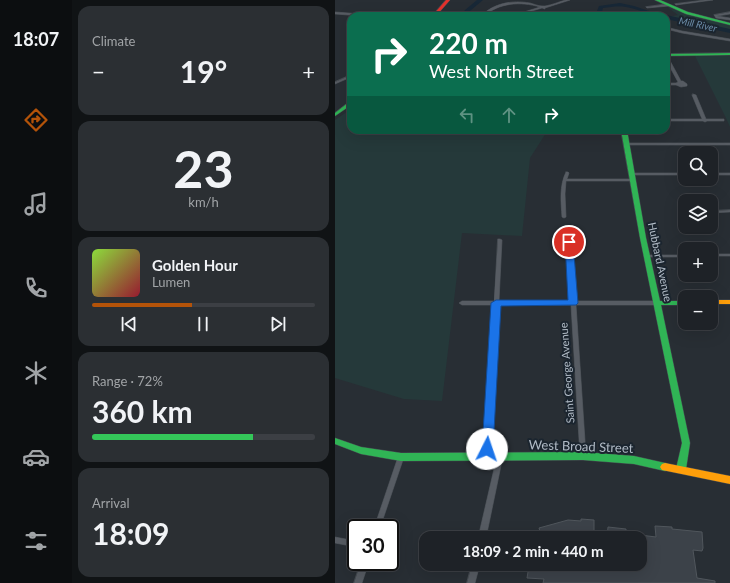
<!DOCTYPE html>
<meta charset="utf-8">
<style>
body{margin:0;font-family:Lato,sans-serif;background:#2b2f33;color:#f1f3f6;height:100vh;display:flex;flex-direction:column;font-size:15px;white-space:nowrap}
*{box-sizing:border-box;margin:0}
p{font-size:13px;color:#a1a4a7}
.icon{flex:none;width:22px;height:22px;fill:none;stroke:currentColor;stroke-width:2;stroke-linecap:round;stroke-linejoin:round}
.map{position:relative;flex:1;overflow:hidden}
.drawer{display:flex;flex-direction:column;gap:6px;padding:6px;background:#101315;width:263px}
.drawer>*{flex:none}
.hud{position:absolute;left:12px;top:12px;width:323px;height:122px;border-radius:12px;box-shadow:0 4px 16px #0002,0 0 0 1px #3c3f44;background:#0b6e4f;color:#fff;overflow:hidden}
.controls{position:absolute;left:343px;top:146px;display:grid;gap:8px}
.controls a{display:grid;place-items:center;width:40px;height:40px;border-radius:8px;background:#1e2227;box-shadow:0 4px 16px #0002,0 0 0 1px #3c3f44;font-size:20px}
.speed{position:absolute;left:12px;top:519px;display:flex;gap:8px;font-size:20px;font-weight:700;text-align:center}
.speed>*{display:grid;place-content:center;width:52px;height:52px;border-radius:50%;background:#1e2227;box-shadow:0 4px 16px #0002,0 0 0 1px #3c3f44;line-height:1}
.speed .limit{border:2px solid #111;border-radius:6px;background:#fff;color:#111}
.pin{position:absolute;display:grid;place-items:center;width:34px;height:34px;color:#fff;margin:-17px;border:2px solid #fff;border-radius:50%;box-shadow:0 1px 4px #0007}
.me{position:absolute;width:44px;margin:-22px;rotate:4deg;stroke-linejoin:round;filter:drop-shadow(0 0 3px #0008)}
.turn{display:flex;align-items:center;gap:14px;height:84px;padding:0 16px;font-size:18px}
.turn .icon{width:52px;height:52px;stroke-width:2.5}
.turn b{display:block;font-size:28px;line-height:34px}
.lanes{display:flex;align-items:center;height:38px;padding:0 16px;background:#0003;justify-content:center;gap:20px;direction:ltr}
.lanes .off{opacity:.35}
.big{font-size:30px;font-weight:700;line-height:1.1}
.drawer .card{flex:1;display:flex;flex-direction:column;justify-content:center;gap:6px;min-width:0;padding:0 14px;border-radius:12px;background:#2b2f33}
.drawer .dial{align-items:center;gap:0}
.dial b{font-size:52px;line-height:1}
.song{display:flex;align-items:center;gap:12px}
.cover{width:48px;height:48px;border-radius:6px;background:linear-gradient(135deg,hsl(90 70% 55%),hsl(350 70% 35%))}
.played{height:4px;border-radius:2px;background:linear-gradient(90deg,#b45309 45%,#3c3f44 45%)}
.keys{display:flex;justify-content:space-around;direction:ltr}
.heat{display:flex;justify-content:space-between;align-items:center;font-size:22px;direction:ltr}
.charge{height:6px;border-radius:3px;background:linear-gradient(90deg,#34c759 72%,#3c3f44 0)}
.trip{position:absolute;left:84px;top:531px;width:228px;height:40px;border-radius:12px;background:#1e2227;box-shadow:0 4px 16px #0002,0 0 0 1px #3c3f44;font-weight:700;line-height:40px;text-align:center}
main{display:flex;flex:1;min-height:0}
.tabs{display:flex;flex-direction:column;width:72px;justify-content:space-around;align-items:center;background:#0c0e10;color:#a1a4a7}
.tabs .icon{width:28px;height:28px}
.tabs .current{color:#b45309}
.tabs b{font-size:18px;color:#f1f3f6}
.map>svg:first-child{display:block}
.green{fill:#25393a}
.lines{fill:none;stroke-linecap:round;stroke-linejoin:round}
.river{fill:#182837;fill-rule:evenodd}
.building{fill:#3c4249;stroke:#50565c}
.street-casing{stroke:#454b51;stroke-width:1}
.fast-casing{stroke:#454b51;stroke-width:1}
.slow-casing{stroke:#454b51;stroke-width:1}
.jam-casing{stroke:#454b51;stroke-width:1}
.street{fill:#575c63;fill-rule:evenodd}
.fast{fill:#30b455;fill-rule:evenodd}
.slow{fill:#ff9f0a;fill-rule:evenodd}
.jam{fill:#e5322d;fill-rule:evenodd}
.route{fill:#1a73e8;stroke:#114b97}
.labels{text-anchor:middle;stroke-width:4;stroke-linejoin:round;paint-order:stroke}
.far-water-label{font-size:10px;font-style:italic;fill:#6a8aa5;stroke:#1b252f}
.street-label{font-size:11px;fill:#b1bbc6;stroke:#1b252f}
.near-street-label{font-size:13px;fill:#b1bbc6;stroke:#1b252f}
</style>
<main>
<nav class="tabs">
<b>18:07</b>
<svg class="icon current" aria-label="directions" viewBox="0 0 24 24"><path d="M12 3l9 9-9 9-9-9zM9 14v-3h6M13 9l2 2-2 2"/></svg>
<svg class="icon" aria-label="music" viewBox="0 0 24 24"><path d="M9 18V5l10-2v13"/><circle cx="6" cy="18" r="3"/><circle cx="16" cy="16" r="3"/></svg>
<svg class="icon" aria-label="phone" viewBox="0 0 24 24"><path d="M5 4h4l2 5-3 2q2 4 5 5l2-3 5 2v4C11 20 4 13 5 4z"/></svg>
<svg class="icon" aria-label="climate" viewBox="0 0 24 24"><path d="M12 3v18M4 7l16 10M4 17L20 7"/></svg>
<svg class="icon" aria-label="car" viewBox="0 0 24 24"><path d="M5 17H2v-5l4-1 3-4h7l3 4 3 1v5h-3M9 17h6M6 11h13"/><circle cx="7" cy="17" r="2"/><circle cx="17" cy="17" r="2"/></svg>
<svg class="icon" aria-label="filters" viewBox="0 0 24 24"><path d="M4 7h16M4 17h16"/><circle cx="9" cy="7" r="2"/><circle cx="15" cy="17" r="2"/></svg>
</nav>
<section class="drawer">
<div class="card"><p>Climate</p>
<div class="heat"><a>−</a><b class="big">19°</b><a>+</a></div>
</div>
<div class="card dial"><b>23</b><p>km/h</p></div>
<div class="card">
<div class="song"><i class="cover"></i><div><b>Golden Hour</b><p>Lumen</p></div></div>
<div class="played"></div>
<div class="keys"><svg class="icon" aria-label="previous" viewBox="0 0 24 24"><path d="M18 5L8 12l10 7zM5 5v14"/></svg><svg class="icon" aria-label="pause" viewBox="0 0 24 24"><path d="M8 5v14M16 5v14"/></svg><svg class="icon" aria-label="next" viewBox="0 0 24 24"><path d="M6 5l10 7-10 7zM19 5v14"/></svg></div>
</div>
<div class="card"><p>Range · 72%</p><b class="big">360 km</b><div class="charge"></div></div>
<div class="card"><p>Arrival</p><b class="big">18:09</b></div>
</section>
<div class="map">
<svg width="395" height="583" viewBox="0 0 395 583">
<rect width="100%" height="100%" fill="#282e34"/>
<g class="green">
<path d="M331,6L356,15L395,25V30L333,17L343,15Z"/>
<path d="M360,56H395V127L391,118Z"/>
<path d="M16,109V130H213L195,158L187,236L127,233L107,401L69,399L0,378V120Z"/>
</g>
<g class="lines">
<g class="river">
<path d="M142,0H148L129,16H123Z"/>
<path d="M285,3L299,6L329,16C315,16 304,9 291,7C283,6 276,7 268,8L266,16H260L264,6Z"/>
<path d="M331,15L395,29V33L331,19V16H329Z"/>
</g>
</g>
<g class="building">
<path d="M246,519L259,520V538H207L204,528L233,520L246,521Z"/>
<path d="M320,526L337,527V529L367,532L368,548L367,551L358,550L362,578L380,581V583H208L209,579L192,578L194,566L210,568V564H305V535L321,537Z"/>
<path d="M273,527L291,529V534L302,535V538H272Z"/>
</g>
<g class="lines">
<g class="street-casing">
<g id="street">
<path d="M231,0H235L210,8V9L207,8L180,16H176L205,7C185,1 164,3 149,16H146C159,3 177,0 195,3C199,4 203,6 207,6C212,7 226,1 231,0Z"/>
<path d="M370,0H378L341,5L340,4Z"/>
<path d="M333,4L334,5V6L312,8L311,7Z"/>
<path d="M0,12L27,14L28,15L27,16L0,14Z"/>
<path d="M395,12V14L382,16L395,18V20L381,18L379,15Z"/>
<path d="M331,27L347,31L395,39V41L347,33L331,29Z"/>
<path d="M331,56L333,57L346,81H348L352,84V86L346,87L341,85H331V83H341L343,82L331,60Z"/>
<path d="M16,75V77L0,84V82Z"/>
<path d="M358,94L361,95L371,119H389V121H372L370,122L368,121H331V119H367L357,95Z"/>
<path d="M291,143H395V145H292L290,144Z"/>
<path d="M231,172H233L234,173L232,179H297L299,180L297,181H231L230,194L231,217L229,218L227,217C226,202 224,186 231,172Z"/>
<path d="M296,173H350V175H297L295,174Z"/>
<rect x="376" y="173" width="19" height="2"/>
<path d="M395,210V212L376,213V211Z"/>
<path d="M163,239H165L167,240L164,301H235L232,242L234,241L236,242L240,301H322L325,303L322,305H241L251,456L250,458L248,459L246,458L245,456L236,305H164L155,456L154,458L152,459L150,458L149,456L159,305H127L124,303L127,301H159Z"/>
<rect x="376" y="254" width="19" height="2"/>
<rect x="310" y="255" width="40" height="2"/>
<path d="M165,453L167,454L168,456L151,538H143L162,456L163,454Z"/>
<path d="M66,454L68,455L69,457L45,528H39L63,457L64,455Z"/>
<path d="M0,537L21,541V547L0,543Z"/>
<path d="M26,562H34L27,583H19Z"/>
<path d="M137,564H145L140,583H132Z"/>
</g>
</g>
<g class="fast-casing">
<g id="fast">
<path d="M320,0H325L353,12L395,23V25L351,14Z"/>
<path d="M395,53V55L331,56V54Z"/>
<path d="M14,102H16V105L0,116V113Z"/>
<path d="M286,130H292L311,238L325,301H350V305H326L355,443L351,469L349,472L346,473L343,472L341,469L347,443L305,238Z"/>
<path d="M0,438L26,447L66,453L248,452L299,456L330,463L333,464L335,467L333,470L330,471L299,464L248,460L66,461L26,454L0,444Z"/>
</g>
</g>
<g class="slow-casing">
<g id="slow">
<rect x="376" y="300" width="19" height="4"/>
<path d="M330,463L395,476V484L327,470L325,467L327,464Z"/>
</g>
</g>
<g class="jam-casing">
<path id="jam" d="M111,0H115L101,16H97Z"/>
</g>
<use href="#street" class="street"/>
<use href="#fast" class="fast"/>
<use href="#slow" class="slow"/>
<use href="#jam" class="jam"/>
</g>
<path class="route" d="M234,239L238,242L243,303L241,305L166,306L158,449L157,452L152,454L148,452L147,449L156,303L161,300H233L230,242Z"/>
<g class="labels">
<g class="far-water-label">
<text transform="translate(363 24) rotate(12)" y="4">Mill River</text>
</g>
<g class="street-label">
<text transform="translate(325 262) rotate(78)" y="4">Hubbard Avenue</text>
<text transform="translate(232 373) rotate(-94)" y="4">Saint George Avenue</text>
</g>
<g class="near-street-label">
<text transform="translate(246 446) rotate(2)" y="5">West Broad Street</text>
</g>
</g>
</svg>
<div class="controls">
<a><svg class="icon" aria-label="search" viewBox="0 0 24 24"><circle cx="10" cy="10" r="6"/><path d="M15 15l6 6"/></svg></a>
<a><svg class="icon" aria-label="layers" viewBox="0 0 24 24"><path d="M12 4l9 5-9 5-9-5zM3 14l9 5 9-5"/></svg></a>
<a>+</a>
<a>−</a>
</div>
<div class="speed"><div class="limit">30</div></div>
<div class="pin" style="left:234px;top:242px;background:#d93025"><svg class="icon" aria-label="arrive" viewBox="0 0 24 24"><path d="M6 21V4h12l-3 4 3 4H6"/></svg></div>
<svg class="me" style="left:152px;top:449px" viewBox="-20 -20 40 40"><circle r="19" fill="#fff"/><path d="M0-13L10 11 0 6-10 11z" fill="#1a73e8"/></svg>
<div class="trip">18:09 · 2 min · 440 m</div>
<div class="hud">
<div class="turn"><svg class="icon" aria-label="right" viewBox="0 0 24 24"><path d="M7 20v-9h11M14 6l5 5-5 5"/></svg><div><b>220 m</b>West North Street</div></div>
<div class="lanes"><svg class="icon off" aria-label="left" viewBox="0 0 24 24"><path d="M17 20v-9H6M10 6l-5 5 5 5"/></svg><svg class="icon off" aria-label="ahead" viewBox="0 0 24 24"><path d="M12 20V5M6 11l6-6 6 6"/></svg><svg class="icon" aria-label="right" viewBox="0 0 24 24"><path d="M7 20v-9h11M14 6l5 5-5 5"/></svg></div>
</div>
</div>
</main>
